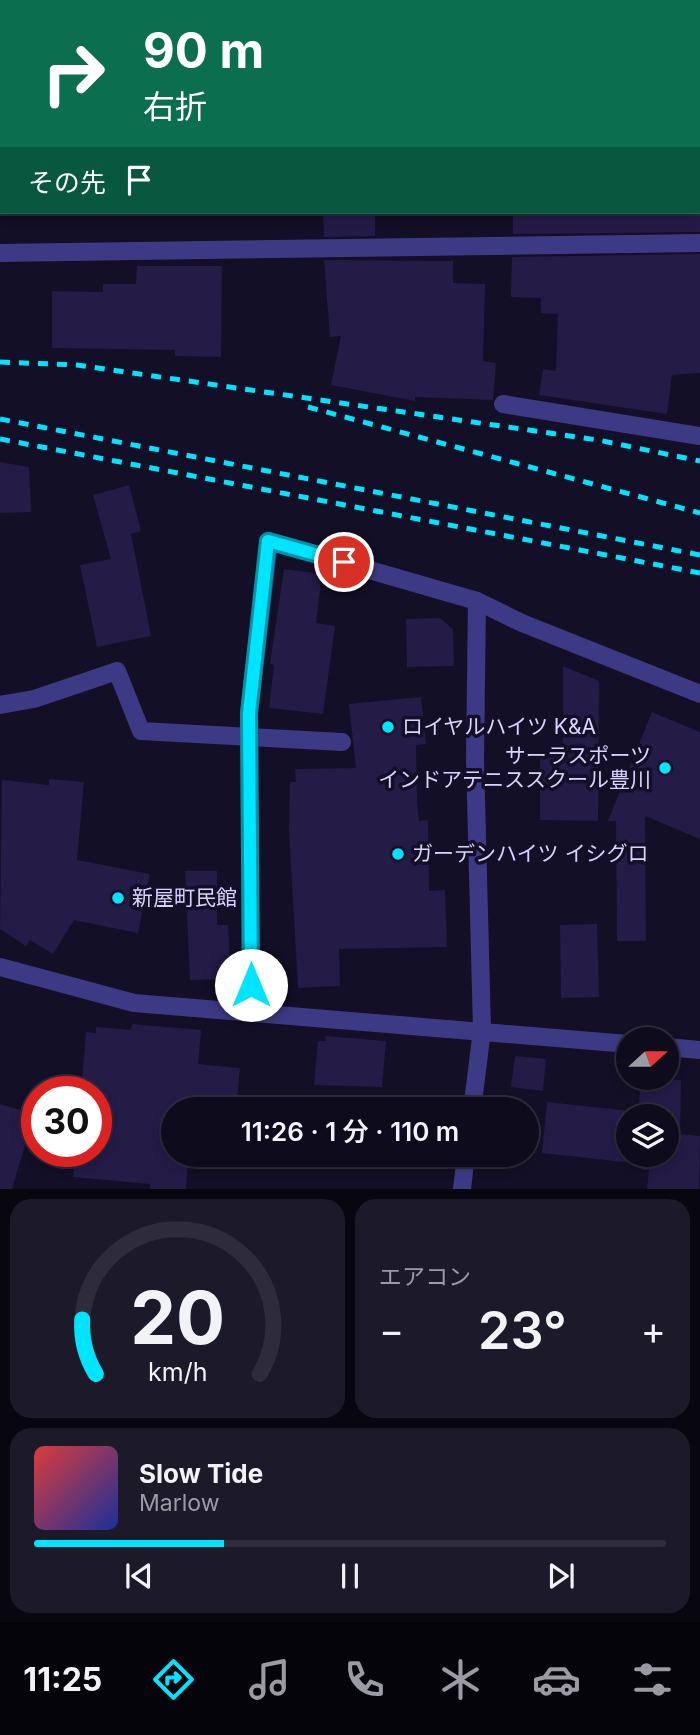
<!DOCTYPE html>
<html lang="ja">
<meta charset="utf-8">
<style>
body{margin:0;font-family:Inter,"Noto Sans JP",sans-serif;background:#1c1929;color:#f1f3f6;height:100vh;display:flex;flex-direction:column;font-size:26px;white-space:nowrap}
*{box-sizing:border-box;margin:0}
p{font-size:23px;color:#9b9ba3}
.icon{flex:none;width:38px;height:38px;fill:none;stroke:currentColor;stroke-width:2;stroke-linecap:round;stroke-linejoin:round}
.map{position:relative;height:1189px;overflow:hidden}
.drawer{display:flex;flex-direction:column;gap:10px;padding:10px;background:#08060f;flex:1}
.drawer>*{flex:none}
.guide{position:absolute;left:0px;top:0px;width:700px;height:214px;box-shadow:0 4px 10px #0003,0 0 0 2px #2e2b3b;background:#0b6e4f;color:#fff;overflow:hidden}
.needle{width:46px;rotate:69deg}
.fabs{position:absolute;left:616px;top:1027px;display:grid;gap:14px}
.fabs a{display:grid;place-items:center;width:63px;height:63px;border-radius:50%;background:#0e0b1c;box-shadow:0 4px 10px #0003,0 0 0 2px #2e2b3b;font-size:35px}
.speed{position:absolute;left:21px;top:1076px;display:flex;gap:14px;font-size:35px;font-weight:700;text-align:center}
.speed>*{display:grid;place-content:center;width:91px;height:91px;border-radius:50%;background:#0e0b1c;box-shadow:0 4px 10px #0003,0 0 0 2px #2e2b3b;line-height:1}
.speed .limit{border:10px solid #d22;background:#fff;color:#111}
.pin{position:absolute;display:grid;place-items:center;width:60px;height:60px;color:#fff;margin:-30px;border:4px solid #fff;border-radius:50%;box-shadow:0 2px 7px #0007}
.me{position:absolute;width:77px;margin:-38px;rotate:0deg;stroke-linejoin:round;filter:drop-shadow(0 0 5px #0008)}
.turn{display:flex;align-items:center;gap:24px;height:147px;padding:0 28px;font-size:32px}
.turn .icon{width:91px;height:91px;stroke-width:2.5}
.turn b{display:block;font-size:49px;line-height:60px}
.then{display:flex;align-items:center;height:66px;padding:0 28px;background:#0003;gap:14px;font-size:26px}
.big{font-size:52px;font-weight:600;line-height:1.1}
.drawer .tile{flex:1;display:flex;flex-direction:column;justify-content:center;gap:10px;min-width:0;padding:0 24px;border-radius:21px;background:#1c1929}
.drawer .dial{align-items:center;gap:0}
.dial svg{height:182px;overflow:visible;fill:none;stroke:#2e2b3b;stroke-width:7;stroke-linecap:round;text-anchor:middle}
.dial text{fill:#f1f3f6;stroke:none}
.song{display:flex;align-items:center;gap:21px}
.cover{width:84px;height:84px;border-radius:10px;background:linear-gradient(135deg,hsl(0 70% 55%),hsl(230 70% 35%))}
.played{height:7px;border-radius:4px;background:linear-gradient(90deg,#00e5ff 30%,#2e2b3b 30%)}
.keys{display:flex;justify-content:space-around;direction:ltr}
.heat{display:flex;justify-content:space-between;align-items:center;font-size:38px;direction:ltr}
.drawer .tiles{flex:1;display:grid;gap:10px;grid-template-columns:1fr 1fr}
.tile:last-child{grid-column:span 2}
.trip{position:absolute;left:161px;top:1097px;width:378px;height:70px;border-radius:35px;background:#0e0b1c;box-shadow:0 4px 10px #0003,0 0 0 2px #2e2b3b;font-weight:600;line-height:70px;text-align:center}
.tab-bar{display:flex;height:112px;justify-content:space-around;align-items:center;background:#06040b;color:#9b9ba3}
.tab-bar .icon{width:49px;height:49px}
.tab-bar .current{color:#00e5ff}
.tab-bar b{font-size:32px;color:#f1f3f6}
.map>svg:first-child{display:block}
.building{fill:#241b47;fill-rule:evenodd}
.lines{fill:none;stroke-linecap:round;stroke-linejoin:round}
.minor{stroke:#3d3a85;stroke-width:18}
.rail{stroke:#00e5ff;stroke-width:5;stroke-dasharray:10 9;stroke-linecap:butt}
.route-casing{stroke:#0095a6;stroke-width:18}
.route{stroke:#00e5ff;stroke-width:12}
.poi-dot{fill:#00e5ff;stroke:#130f26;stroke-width:2.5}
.labels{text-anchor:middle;stroke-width:7;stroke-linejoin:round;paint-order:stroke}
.poi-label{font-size:21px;fill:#d9d4ff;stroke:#130f26;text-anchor:start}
</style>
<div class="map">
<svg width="700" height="1189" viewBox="0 0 700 1189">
<rect width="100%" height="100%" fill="#130f26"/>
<g class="building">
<path d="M323,212H375V236L324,237Z"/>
<path d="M513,212H700V232L513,234Z"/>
<path d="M700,254V373L672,375L667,414L539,395L543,369L556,371L558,314L541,313V298L511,297L512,257Z"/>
<path d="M324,260L453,261V283L485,284L483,361L496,363L493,400L415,397V401L331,385L341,336L330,337Z"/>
<path d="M137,266H222L221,357L175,356V350L52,348V291L103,292V284H136Z"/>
<path d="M0,462L29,467L31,512L0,513Z"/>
<path d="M129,485L141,531L131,534L151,636L97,647L80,565L111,559L93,495Z"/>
<path d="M284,569L322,574L316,623L335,626L323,714L269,708L274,665L270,664Z"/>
<path d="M440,618L453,629L454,666L407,667L406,619Z"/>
<path d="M563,666L599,681L598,821L540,820V757H563Z"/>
<path d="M421,697L426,744L416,745L417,803L419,821L428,820L429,891L445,890L447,947L339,949L340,986L298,988L289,830L290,782H296L295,769L356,768L349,704Z"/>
<path d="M652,712L700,732V839L645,816L646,941H617L616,821H608Z"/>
<path d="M49,779L84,782L77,860L150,874L138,933L74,920L53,954L30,940L26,946L0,929L2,780L49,785Z"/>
<path d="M185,871H217V925H228L231,979L190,980Z"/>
<path d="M597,924L599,997L561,998L560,925Z"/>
<path d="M132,1024L201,1030L198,1064L240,1068L236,1110H173V1155H188L186,1189H150V1184L73,1177L76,1152H96V1092H81L86,1032L96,1033V1027L131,1030Z"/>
<path d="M325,1036L386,1041L382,1087L314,1085L318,1041H326Z"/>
<path d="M515,1056L546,1059L543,1091L511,1087Z"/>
<path d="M640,1079L681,1080L680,1134L700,1136L699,1189H647L649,1170H642L643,1164L542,1153L547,1102L639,1112ZM628,1116H667V1155H628Z"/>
<path d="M0,1104L34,1114L12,1189H0Z"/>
</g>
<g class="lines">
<g class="minor">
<path d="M0,253L700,243"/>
<path d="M503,404L700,436"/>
<path d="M0,705L34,699L117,671L141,731L342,742"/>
<path d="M0,967L134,1003L628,1044"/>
<path d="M251,1012L249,713L269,541L477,601L522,623L700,694"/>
<path d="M667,1047L700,1050"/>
<path d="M472,1110L482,1030L475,759L477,601"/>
<path d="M462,1189L466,1155"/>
</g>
<g class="rail">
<path d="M0,362L77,365L598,440L700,461"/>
<path d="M308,407L700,513"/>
<path d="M0,419L700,555"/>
<path d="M0,439L700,573"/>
</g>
</g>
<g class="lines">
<g class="route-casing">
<path id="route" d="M251,985L249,713L268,541L344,562"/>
</g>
<use href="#route" class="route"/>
</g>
<g class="poi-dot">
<circle cx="388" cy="727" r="7"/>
<circle cx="665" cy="768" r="7"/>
<circle cx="398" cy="854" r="7"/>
<circle cx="118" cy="898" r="7"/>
</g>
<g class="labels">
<g class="poi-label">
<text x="402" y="734">ロイヤルハイツ K&amp;A</text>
<text x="651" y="763" text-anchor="end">サーラスポーツ<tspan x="651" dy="24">インドアテニススクール豊川</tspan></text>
<text x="412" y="861">ガーデンハイツ イシグロ</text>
<text x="132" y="905">新屋町民館</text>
</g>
</g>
</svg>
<div class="fabs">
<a><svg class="needle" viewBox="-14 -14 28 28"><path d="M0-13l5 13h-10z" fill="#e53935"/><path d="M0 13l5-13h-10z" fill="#9b9ba3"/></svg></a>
<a><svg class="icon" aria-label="layers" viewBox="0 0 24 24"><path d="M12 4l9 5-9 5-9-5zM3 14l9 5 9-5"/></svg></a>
</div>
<div class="speed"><div class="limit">30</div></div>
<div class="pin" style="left:344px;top:562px;background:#d93025"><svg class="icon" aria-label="arrive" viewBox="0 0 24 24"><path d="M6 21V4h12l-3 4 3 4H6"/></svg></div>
<svg class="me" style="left:251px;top:985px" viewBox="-20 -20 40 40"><circle r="19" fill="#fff"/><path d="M0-13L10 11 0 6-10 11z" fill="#00e5ff"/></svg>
<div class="trip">11:26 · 1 分 · 110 m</div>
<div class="guide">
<div class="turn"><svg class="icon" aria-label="right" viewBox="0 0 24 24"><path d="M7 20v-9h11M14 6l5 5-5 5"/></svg><div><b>90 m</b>右折</div></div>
<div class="then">その先<svg class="icon" aria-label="arrive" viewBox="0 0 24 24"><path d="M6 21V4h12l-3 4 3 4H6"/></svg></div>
</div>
</div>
<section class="drawer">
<div class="tiles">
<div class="tile dial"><svg viewBox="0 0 100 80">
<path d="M14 69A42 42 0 1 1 86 69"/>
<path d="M14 69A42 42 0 0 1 8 45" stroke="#00e5ff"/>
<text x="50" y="56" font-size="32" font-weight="700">20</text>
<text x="50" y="72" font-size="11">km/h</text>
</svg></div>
<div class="tile"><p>エアコン</p>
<div class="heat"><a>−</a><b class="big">23°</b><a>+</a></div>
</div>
<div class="tile">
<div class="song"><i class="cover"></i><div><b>Slow Tide</b><p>Marlow</p></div></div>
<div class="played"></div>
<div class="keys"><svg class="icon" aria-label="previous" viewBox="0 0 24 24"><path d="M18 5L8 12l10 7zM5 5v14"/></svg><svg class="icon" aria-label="pause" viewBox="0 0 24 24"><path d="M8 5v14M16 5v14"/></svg><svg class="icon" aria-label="next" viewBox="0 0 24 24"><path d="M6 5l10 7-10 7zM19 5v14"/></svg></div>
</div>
</div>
</section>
<nav class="tab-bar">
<b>11:25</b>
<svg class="icon current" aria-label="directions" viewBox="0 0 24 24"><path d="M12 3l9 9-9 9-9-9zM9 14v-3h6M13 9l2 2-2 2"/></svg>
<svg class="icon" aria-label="music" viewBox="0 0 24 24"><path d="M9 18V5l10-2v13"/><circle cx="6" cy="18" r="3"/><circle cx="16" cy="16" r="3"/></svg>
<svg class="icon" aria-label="phone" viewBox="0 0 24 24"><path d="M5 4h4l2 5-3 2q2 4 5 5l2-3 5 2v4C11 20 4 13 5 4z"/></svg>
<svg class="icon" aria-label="climate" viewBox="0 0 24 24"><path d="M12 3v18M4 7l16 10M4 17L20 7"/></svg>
<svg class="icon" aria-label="car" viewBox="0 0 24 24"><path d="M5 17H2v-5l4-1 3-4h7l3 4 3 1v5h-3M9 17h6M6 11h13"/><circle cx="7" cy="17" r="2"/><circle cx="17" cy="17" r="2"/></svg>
<svg class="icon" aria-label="filters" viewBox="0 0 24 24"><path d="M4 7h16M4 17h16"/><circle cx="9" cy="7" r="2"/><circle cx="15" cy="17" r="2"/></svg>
</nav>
